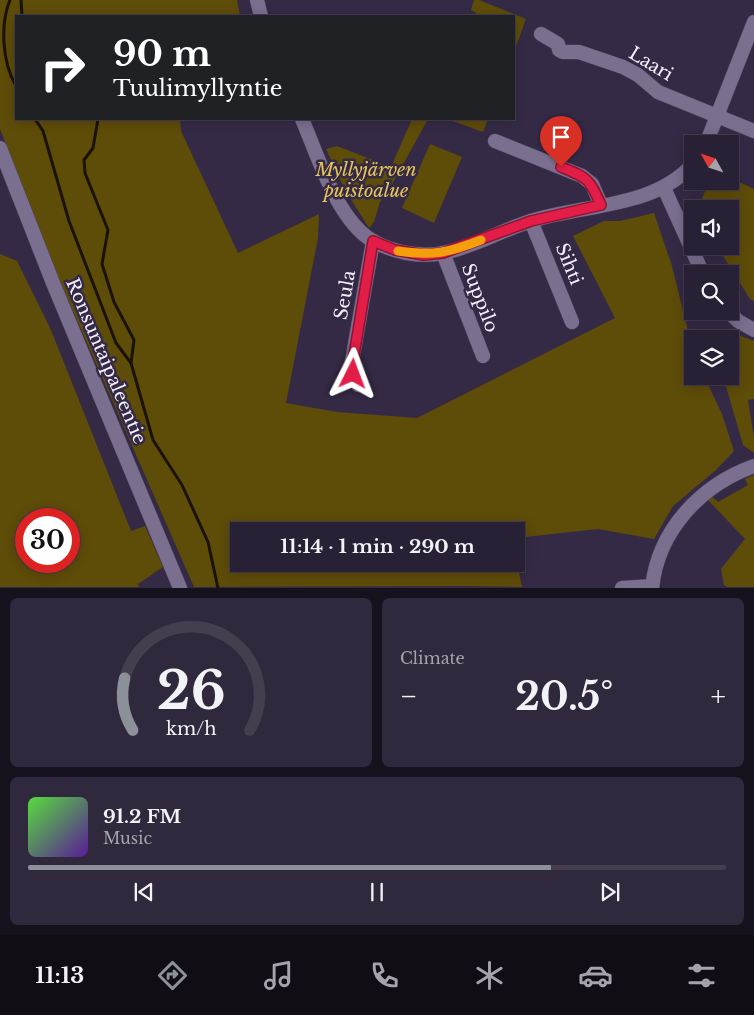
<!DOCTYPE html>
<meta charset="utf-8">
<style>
body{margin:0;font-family:"Libre Baskerville",serif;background:#30283c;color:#f1f3f6;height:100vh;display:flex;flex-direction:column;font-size:19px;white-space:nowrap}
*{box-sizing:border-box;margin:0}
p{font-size:16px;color:#a5a3ac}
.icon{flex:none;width:28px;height:28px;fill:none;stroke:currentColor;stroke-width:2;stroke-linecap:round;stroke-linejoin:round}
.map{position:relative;height:588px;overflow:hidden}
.drawer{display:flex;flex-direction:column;gap:10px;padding:10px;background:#16121d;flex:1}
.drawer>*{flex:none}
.hud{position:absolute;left:15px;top:15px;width:500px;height:105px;border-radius:0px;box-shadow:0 2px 12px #0003,0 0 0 1px #443e4f;background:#202124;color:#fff;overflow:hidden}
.needle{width:32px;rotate:310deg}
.fabs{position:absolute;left:684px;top:135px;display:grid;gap:10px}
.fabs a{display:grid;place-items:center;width:55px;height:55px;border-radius:0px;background:#282034;box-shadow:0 2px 12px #0003,0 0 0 1px #443e4f;font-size:25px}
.speed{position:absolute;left:15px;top:508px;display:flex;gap:10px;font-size:25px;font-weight:700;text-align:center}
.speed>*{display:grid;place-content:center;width:65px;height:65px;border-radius:50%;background:#282034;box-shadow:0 2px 12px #0003,0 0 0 1px #443e4f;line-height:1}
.speed .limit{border:8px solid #d22;background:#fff;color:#111}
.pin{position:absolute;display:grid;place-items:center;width:42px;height:42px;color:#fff;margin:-51px -21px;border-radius:50% 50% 50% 0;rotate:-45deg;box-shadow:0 0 5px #0007}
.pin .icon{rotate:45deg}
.me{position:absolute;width:55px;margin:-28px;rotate:3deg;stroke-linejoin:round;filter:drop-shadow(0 0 4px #0008)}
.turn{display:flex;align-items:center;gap:18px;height:105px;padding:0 15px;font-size:22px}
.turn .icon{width:65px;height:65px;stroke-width:2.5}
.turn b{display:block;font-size:35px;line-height:42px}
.big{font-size:38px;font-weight:800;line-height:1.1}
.drawer .card{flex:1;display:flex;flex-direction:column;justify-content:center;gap:8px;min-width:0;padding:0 18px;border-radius:8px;background:#30283c}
.drawer .dial{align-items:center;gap:0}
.dial svg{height:130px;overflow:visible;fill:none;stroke:#443e4f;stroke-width:7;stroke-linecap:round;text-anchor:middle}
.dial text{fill:#f1f3f6;stroke:none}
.song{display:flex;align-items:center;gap:15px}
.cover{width:60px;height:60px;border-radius:8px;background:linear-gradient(135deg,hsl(110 70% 55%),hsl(270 70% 35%))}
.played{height:5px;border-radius:2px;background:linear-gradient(90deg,#8c9099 75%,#443e4f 75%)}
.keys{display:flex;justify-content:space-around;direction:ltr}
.heat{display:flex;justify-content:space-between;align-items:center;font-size:28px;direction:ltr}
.drawer .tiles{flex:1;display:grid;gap:10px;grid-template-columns:1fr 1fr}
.card:last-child{grid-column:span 2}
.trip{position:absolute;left:230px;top:522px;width:295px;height:50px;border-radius:0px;background:#282034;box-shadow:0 2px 12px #0003,0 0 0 1px #443e4f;font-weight:800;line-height:50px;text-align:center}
.tabs{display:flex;height:80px;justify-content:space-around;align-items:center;background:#100d15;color:#a5a3ac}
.tabs .icon{width:35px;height:35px}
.tabs .selected{color:#8c9099}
.tabs b{font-size:22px;color:#f1f3f6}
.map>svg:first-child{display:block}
.green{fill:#5e4c09;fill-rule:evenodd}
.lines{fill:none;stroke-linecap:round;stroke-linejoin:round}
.stream{stroke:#1b1300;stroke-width:3}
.minor-casing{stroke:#50475e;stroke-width:15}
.minor{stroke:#7a6f8f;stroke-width:14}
.route-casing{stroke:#92132f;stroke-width:12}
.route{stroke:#e11d48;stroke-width:9}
.slow{stroke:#f59e0b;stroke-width:9}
.labels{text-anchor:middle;stroke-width:5;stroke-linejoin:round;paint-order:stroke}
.street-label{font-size:18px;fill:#f3effd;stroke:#352a46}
.park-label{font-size:18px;font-style:italic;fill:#e8c557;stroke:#352a46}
</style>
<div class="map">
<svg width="754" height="588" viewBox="0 0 754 588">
<rect width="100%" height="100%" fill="#352a46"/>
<g class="green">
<path d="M0,0H237L240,16H16V119H180L181,131L238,253L319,214L318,238L286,403L337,412L417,418L615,318L573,236L604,221H620L654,213L672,266L692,347V376H704L722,414L734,451L716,470L673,506L654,539L598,529L516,538V531H239V564H516V558L522,587L464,586L194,587L59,279L0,129Z"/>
<path d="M474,0H479L526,19L514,52V16H474L476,13L471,10Z"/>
<path d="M412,119L427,121L390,188L380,202L374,222L369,228L345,190L326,149L337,146L391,167Z"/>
<path d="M447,119H488L483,132Z"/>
<path d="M430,144L462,157L434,223L402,208Z"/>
<path d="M730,178L754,189V301L750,299L717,246H730V209H698L709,181H730Z"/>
<path d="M0,254L17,261L51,330L131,531L145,526L163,567L138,584L139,587H0ZM26,519H69V561H26Z"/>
<path d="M728,331L754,341V399L748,400L754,438V453L743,445L723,376H730V339H712L711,337Z"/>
<path d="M754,475V587H727L724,585L721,569L745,539L706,498L710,495L718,502L748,485L745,479Z"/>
</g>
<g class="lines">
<g class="stream">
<path d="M10,0C0,24 2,62 16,86"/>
<path d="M21,0L22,16"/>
<path d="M35,119L43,131L69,221L116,343L131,363"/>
<path d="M98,119L93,148L84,160L85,173L108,230L102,264L114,302L134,340L131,363L153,440L182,485L208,542L218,588"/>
</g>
<g class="minor-casing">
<g id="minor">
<path d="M257,0L261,16"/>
<path d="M541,34L558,44L559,50L563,52H579L623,67L638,75L658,92L754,131"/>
<path d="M302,119C318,156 337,220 373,241C392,252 421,258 443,253C474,247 502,230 531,221C585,204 653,208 692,165"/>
<path d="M495,141L582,176L592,184L601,205"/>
<path d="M706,144L754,22"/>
<path d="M0,148L53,283L180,588"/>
<path d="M664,188L703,274"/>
<path d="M531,221L572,322"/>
<path d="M443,253L483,356"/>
<path d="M728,311L738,321L754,330"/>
<path d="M358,385L351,367L373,241"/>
<path d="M622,588L652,586"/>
<path d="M652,588C658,530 701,485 754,466"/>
</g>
</g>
<use href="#minor" class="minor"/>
</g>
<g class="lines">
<g class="route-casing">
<path id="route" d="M353,374L352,367L373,241L395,250L424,255L443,253L531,221L601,205C589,178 588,178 561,167"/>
</g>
<use href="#route" class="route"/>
<path class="slow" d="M398,251C433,256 448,253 481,240"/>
</g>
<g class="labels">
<g class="street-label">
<text transform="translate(651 64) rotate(31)" y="6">Laari</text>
<text transform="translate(569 264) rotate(68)" y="6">Sihti</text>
<text transform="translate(345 295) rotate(-80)" y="6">Seula</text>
<text transform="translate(480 298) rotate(69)" y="6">Suppilo</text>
<text transform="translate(106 361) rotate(67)" y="6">Ronsuntaipaleentie</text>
</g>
<g class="park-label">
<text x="366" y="176">Myllyjärven<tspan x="366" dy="21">puistoalue</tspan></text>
</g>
</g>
</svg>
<div class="fabs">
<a><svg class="needle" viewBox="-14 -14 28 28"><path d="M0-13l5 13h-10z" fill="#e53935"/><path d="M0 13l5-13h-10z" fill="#a5a3ac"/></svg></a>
<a><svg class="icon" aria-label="sound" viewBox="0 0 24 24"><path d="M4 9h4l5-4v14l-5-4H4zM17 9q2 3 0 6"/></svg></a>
<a><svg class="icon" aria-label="search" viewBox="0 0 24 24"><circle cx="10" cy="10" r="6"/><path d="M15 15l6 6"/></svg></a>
<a><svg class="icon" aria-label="layers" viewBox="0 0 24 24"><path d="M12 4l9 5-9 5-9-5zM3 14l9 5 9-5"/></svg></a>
</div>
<div class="speed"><div class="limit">30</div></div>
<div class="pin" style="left:561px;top:167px;background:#d93025"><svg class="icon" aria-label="arrive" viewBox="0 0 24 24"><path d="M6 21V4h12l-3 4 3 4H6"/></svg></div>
<svg class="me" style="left:353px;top:374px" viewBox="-20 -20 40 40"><path d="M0-17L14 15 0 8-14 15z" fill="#e11d48" stroke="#fff" stroke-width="4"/></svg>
<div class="trip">11:14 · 1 min · 290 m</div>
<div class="hud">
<div class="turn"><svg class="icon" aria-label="right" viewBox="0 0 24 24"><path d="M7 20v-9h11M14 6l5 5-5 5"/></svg><div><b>90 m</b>Tuulimyllyntie</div></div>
</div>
</div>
<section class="drawer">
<div class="tiles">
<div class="card dial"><svg viewBox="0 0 100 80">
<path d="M14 69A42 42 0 1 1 86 69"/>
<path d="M14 69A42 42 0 0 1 9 37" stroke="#8c9099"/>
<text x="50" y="56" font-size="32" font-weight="700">26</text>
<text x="50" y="72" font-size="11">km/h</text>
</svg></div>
<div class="card"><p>Climate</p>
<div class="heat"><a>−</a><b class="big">20.5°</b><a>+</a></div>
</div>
<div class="card">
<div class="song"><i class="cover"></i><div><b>91.2 FM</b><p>Music</p></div></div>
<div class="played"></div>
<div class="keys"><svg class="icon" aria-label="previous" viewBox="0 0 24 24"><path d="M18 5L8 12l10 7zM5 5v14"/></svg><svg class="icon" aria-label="pause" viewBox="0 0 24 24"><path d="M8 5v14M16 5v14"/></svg><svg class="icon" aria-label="next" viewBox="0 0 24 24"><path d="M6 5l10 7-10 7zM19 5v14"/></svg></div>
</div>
</div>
</section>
<nav class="tabs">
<b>11:13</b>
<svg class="icon selected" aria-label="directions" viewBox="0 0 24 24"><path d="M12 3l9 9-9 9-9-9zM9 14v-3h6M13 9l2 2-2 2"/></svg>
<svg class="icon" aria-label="music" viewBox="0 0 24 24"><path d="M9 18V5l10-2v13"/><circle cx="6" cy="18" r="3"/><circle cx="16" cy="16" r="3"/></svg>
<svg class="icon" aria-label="phone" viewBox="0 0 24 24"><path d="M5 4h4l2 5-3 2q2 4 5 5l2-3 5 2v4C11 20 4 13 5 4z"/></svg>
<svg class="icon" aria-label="climate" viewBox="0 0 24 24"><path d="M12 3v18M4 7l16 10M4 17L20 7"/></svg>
<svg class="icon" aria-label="car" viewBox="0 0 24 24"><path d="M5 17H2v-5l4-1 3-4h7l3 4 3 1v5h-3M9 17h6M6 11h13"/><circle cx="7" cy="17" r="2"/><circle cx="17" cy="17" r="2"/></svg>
<svg class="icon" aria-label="filters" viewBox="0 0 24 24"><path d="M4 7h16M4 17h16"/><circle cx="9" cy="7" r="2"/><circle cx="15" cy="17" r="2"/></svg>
</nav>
